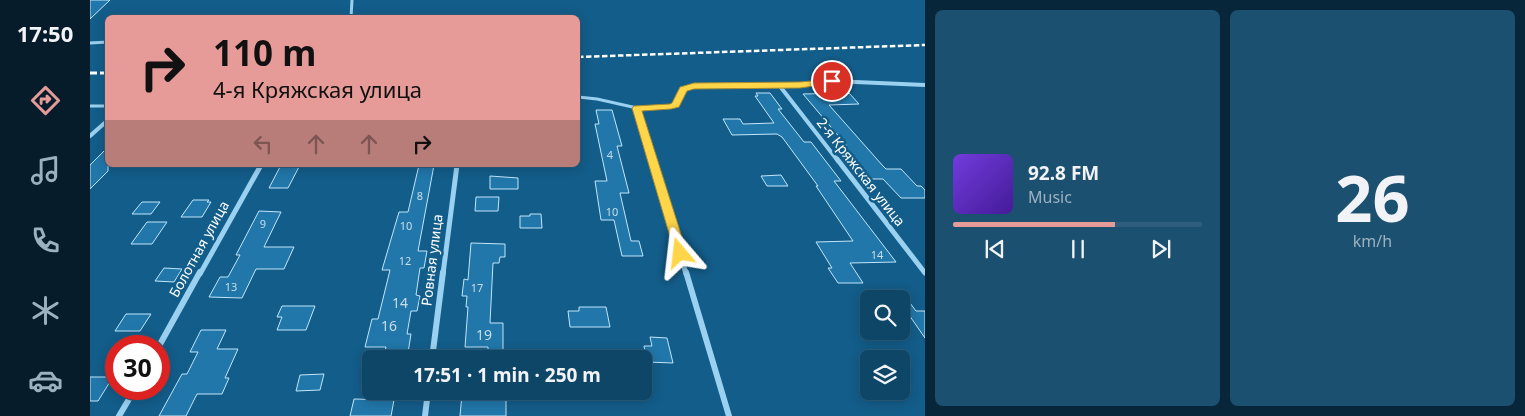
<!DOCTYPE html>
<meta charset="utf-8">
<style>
body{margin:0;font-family:"Noto Sans",sans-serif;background:#1c5071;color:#f1f3f6;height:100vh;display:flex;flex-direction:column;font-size:19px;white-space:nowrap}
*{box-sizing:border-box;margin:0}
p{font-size:16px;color:#9bb1c0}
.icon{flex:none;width:28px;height:28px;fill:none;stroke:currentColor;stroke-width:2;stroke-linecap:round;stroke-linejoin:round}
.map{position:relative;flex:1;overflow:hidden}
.sheet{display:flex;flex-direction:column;gap:10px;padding:10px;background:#082639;width:600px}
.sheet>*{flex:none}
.guide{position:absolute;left:15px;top:15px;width:475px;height:152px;border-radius:8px;box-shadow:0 2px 12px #0003,0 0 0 1px #2e5e7c;background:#e69b98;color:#111;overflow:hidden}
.tools{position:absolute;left:770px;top:290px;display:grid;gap:10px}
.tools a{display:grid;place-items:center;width:50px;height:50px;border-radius:8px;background:#0e4668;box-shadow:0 2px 12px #0003,0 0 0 1px #2e5e7c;font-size:25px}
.speed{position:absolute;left:15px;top:335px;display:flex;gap:10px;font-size:25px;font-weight:700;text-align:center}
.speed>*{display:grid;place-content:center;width:65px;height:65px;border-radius:50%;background:#0e4668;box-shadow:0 2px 12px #0003,0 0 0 1px #2e5e7c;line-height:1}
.speed .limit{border:8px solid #d22;background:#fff;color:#111}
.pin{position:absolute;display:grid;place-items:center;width:42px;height:42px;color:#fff;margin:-21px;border:2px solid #fff;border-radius:50%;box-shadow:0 1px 5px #0007}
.me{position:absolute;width:55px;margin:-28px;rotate:343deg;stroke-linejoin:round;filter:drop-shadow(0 0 4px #0008)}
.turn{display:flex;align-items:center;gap:18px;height:105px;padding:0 25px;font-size:22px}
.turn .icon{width:65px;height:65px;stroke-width:2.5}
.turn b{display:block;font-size:35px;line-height:42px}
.lanes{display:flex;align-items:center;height:48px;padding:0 25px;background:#0003;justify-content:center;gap:25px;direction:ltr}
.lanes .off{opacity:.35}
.sheet .widget{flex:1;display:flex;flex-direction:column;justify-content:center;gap:8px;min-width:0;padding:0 18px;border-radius:8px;background:#1c5071}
.sheet .dial{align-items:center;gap:0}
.dial b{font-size:65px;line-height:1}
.song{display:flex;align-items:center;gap:15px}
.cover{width:60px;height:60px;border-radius:8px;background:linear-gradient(135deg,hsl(260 70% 55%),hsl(260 70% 35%))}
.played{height:5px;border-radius:2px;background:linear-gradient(90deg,#e69b98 65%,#2e5e7c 65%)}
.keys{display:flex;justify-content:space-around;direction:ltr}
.sheet .tiles{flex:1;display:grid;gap:10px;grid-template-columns:repeat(2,1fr)}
.trip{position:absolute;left:272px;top:350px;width:290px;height:50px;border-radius:8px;background:#0e4668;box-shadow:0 2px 12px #0003,0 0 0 1px #2e5e7c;font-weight:700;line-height:50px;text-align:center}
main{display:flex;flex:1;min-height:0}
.tabs{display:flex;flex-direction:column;width:90px;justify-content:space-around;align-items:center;background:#061c2a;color:#9bb1c0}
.tabs .icon{width:35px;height:35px}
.tabs .current{color:#e69b98}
.tabs b{font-size:22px;color:#f1f3f6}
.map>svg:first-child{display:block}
.building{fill:#2177a9;stroke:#c1e6fc}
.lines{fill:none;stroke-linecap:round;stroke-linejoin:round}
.lane{stroke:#9ad1f0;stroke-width:3}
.street-far3{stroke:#9ad1f0;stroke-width:3}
.street-far2{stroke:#9ad1f0;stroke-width:4}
.street-far1{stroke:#9ad1f0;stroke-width:5}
.street{stroke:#9ad1f0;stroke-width:6}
.rail-far1{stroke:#fff;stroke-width:2.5;stroke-dasharray:5.5 2.5;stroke-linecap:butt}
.rail{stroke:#fff;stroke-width:3;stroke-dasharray:7 3;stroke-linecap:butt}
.route{fill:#ffd54a;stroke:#a68a30}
.labels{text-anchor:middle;stroke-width:5;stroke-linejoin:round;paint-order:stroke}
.number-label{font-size:11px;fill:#c8ddea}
.street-label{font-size:14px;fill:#fff;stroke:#135d8a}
.near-number-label{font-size:14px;fill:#c8ddea}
</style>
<main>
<nav class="tabs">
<b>17:50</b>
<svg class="icon current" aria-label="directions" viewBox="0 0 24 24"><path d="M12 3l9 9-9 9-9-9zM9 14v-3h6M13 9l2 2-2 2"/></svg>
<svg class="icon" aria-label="music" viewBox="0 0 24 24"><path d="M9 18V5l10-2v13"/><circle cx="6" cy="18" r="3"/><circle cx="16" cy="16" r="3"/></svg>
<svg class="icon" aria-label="phone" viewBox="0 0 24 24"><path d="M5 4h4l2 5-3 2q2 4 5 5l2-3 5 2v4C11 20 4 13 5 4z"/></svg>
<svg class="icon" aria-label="climate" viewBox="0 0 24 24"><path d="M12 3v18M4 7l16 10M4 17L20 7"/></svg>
<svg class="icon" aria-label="car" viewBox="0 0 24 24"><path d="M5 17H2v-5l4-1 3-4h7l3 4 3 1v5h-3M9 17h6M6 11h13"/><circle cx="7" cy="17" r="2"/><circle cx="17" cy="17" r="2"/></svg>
</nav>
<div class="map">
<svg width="835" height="416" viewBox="0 0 835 416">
<rect width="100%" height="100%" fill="#135d8a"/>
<g class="building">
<path d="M0,0H20L0,19Z"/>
<path d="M666,93H680L692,109H688L714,142H721L751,181H744L806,262L760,263L773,283H748L738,268H742L726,242L763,241L726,186H728L692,137L687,134L642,135L633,119H650L653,124L684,123L665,96H668Z"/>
<path d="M759,93L769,104L739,105L793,166L796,169H811L827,186H831L835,190V198H811L793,179H780L753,146H757L713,94Z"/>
<path d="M506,110H522L532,146H527L539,193H530L541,241H549L553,256H532L524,220H511L505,181H517L505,124H509Z"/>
<path d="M18,147V171L0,189V165Z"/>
<path d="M191,165H210L198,188H179Z"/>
<path d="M329,165H344L328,251H337L334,268H330L326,295L330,296L327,311H321L317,334H321L317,359H293L296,347H275L282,319H288L300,270H292L309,212H318Z"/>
<path d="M691,175L698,186H677L671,176Z"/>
<path d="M400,176L428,178V189H400Z"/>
<path d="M386,197H409L408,211H385Z"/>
<path d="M103,200H119L117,202H121L112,217H91Z"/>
<path d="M52,202H70L61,214H42Z"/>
<path d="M169,211L191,212L174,247H204L194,269H166L152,298L119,297L130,277H138L150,255H146Z"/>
<path d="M440,214H451L452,228H430V216H440Z"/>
<path d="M57,222H77L62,244H41Z"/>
<path d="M381,243L415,244V257H410L409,263H403L400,323H413V353H398V347H375L378,307H376L377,296H372L374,279L378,280Z"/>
<path d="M74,268L92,269L84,282L65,281Z"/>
<path d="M811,291L826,311H835V338L817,312L811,313Z"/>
<path d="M192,306H225L216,330H187L192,317H187Z"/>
<path d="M489,307H516L520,327H480L478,311H489Z"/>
<path d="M36,314H61L50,331H25Z"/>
<path d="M111,330H136L127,349H148L135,378H139L132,394H107L96,416H69L92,374H97L108,352H100Z"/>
<path d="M560,337L577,338L583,363L557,362L554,346H562Z"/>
<path d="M234,374L230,390L206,391L210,375Z"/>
<path d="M0,377H23L8,401H0Z"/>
<path d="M372,394L416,395V416H370Z"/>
<path d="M264,399L304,400L301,416H260Z"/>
</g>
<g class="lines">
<g class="lane">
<path d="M488,97L507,99L547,108"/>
<path d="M0,106H18"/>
</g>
<g class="street-far3">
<path d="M261,18L262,0"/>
<path d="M0,43L18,42"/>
</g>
<g class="street-far2">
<path d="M689,85L748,161"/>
<path d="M0,136L18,120"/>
<path d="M563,161L547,108L581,107L586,105L593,89L603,86L710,85L742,81L835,85"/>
</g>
<g class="street-far1">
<path d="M562,159L596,274"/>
<path d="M747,159L835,273"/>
<path d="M110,274L171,165"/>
<path d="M353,274L367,165"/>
</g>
<g class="street">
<path d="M596,272L639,416"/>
<path d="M69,346L110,272"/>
<path d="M342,359L353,272"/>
<path d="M29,416L45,389"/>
<path d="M335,416L338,391"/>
</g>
<path class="rail-far1" d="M488,57L835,45"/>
<path class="rail" d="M0,73H18"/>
</g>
<path class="route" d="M742,79L745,80V83L710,88L604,89L597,91L589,107L581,109L552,111L597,253L595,257H586L542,108L544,106L580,104L582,103L590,87L604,83L710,82Z"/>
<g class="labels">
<g class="number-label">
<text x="520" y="159">4</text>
<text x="330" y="200">8</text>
<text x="522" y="216">10</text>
<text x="173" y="228">9</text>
<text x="316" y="230">10</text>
<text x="787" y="259">14</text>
<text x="315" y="265">12</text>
<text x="141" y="291">13</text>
<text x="387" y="292">17</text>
</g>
<g class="street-label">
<text transform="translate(771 172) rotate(52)" y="5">2-я Кряжская улица</text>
<text transform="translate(109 249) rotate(-61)" y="5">Болотная улица</text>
<text transform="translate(342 260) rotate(-83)" y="5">Ровная улица</text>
</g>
<g class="near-number-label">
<text x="310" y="308">14</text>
<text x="299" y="331">16</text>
<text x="394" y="340">19</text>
</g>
</g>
</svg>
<div class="tools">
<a><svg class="icon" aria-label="search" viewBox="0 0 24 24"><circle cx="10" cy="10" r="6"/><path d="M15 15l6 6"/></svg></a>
<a><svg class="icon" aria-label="layers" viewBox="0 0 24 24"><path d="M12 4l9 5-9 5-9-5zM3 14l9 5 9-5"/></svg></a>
</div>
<div class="speed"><div class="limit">30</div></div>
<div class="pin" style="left:742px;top:81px;background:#d93025"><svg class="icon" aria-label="arrive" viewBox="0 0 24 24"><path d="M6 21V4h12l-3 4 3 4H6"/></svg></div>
<svg class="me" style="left:590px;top:253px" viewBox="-20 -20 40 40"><path d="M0-17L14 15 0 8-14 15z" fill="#ffd54a" stroke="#fff" stroke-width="4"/></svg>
<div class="trip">17:51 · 1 min · 250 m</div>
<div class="guide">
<div class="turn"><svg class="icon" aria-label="right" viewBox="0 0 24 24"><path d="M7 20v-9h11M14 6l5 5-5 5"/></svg><div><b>110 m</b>4-я Кряжская улица</div></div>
<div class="lanes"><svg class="icon off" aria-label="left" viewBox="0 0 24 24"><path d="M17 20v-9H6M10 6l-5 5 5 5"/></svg><svg class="icon off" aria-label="ahead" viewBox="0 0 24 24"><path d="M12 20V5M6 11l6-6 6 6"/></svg><svg class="icon off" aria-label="ahead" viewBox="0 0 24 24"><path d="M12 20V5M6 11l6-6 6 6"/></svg><svg class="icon" aria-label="right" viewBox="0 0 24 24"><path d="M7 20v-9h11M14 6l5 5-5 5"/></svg></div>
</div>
</div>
<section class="sheet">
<div class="tiles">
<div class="widget">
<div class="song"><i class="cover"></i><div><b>92.8 FM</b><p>Music</p></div></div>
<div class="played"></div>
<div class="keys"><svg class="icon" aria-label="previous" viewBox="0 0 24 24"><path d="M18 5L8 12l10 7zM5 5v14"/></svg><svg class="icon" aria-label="pause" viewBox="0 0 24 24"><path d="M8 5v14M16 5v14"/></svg><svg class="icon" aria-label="next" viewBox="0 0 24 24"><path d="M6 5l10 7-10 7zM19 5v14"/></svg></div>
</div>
<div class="widget dial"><b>26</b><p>km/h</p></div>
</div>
</section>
</main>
